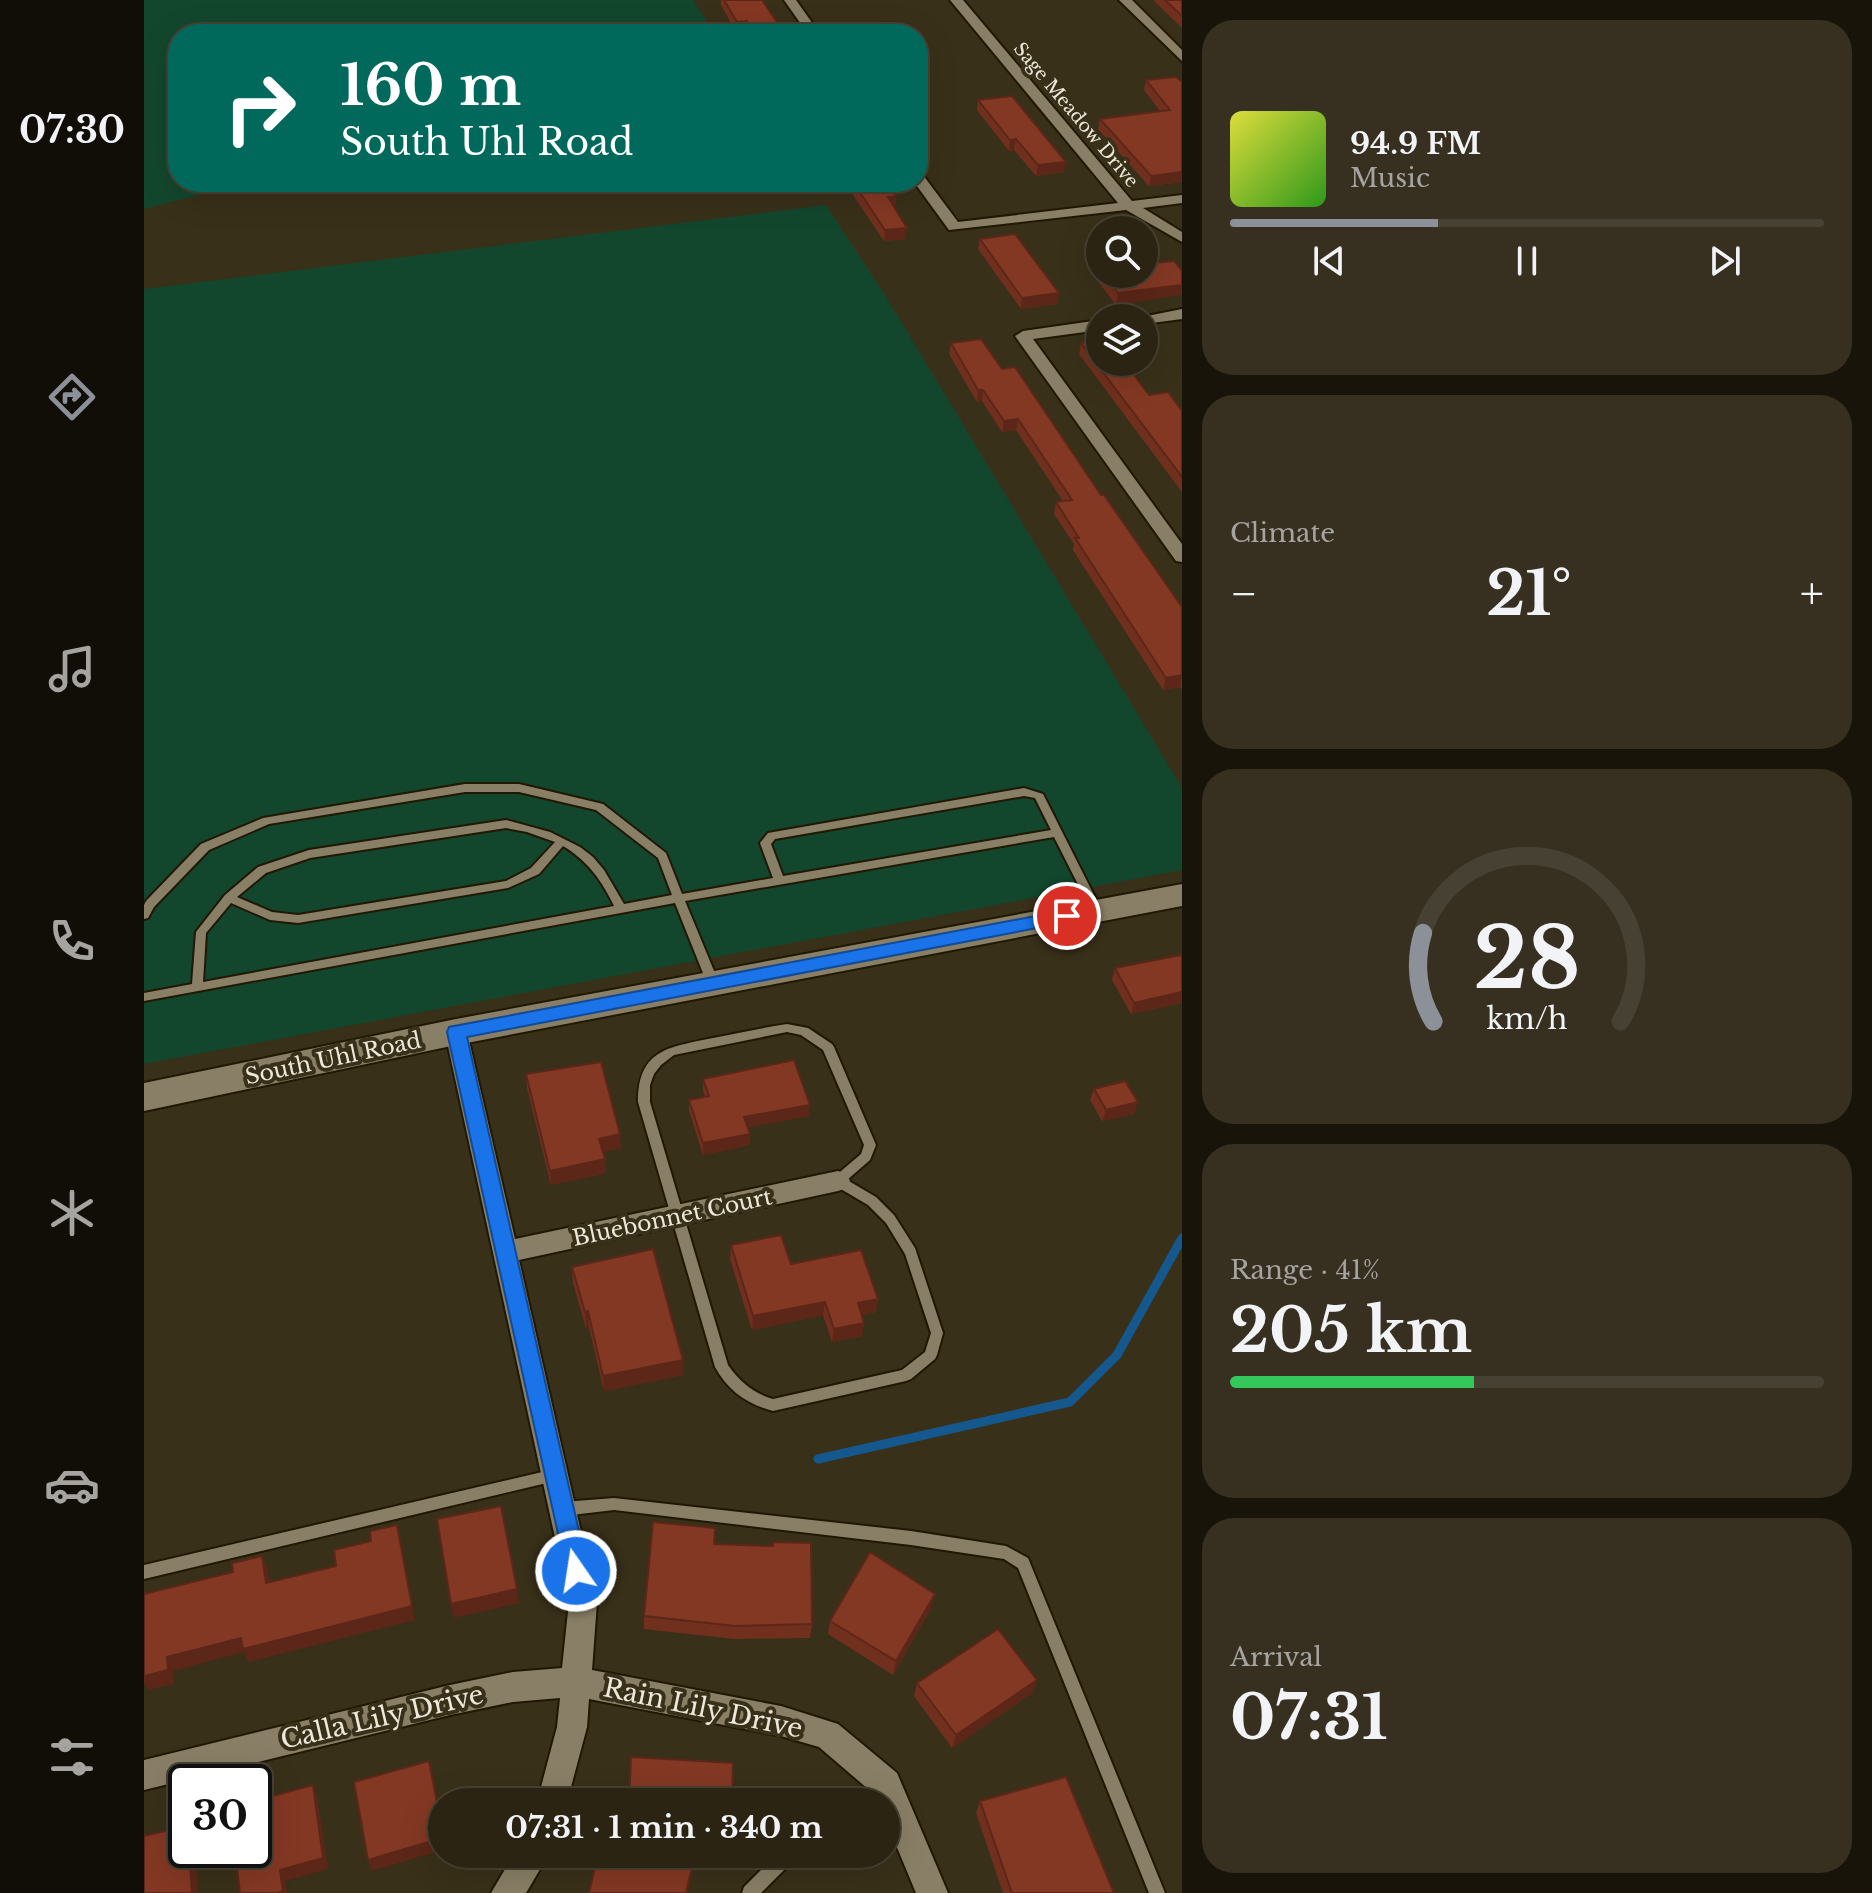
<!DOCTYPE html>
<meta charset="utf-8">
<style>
body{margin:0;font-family:"Libre Baskerville",serif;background:#373021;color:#f1f3f6;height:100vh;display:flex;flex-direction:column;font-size:30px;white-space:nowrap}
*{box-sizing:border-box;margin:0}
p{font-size:26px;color:#a6a4a0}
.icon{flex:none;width:44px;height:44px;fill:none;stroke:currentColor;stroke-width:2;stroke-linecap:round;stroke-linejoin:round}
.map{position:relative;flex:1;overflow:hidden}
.sheet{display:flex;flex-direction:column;gap:20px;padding:20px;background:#18140a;width:690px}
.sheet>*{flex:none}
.hud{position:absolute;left:24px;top:24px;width:760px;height:168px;border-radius:32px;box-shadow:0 8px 32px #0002,0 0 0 2px #474133;background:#00695c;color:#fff;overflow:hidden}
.controls{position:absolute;left:942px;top:216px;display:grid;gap:16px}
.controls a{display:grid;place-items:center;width:72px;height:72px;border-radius:50%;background:#2b2413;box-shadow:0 8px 32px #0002,0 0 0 2px #474133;font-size:40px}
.speed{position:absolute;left:24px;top:1764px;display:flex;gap:16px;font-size:40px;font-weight:700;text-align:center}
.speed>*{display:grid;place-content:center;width:104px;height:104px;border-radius:50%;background:#2b2413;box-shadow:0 8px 32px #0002,0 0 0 2px #474133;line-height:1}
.speed .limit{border:4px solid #111;border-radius:12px;background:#fff;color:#111}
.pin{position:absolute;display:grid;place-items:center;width:68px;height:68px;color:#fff;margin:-34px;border:4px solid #fff;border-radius:50%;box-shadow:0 2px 8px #0007}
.me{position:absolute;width:88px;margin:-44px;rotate:347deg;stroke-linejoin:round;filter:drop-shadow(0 0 6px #0008)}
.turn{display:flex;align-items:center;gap:28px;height:168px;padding:0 40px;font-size:36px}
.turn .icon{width:104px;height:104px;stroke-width:2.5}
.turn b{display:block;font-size:56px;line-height:68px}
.big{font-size:60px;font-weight:800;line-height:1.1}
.sheet .tile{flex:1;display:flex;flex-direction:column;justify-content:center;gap:12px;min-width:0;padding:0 28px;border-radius:32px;background:#373021}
.sheet .dial{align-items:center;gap:0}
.dial svg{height:208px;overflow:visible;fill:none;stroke:#474133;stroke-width:7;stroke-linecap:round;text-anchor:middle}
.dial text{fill:#f1f3f6;stroke:none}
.song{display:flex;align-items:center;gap:24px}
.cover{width:96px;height:96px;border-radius:12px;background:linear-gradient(135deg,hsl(60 70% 55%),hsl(110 70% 35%))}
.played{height:8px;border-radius:4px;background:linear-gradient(90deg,#8c9099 35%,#474133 35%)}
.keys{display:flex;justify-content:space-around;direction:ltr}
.heat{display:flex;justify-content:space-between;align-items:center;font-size:44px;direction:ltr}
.charge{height:12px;border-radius:6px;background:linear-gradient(90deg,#34c759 41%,#474133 0)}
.trip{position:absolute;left:284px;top:1788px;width:472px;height:80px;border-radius:40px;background:#2b2413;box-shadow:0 8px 32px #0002,0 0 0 2px #474133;font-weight:800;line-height:80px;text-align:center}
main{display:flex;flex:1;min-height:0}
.tab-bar{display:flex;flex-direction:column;width:144px;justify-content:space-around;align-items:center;background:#110e08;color:#a6a4a0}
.tab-bar .icon{width:56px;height:56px}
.tab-bar .on{color:#8c9099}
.tab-bar b{font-size:36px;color:#f1f3f6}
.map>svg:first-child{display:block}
.green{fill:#13472d}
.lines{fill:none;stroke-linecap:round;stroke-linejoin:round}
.stream-far1{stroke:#15588e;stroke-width:7}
.stream{stroke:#15588e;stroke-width:9}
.service-casing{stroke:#201803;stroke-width:4}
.minor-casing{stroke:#201803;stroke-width:4}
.secondary-casing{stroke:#201803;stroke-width:4}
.service{fill:#897f66;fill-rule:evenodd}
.minor{fill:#897f66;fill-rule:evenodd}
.secondary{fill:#897f66;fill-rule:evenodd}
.wall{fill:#71301e}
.shaded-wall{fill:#5c2718}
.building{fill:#833823;stroke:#5c2718;stroke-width:2}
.route{fill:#1a73e8;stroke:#114b97;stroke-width:2}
.labels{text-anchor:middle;stroke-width:8;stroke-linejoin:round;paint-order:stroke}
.far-street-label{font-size:18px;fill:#ede8da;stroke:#393019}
.street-label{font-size:22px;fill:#ede8da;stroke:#393019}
.near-street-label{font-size:26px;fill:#ede8da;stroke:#393019}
</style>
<main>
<nav class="tab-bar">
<b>07:30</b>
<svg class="icon on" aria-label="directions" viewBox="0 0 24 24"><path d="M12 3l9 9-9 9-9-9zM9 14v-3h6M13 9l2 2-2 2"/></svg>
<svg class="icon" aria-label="music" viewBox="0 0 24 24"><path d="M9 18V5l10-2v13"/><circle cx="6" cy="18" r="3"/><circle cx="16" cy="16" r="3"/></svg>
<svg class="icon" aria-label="phone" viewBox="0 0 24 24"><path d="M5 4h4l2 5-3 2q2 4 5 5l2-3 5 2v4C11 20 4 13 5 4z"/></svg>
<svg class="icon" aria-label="climate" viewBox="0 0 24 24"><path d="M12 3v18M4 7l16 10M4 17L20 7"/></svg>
<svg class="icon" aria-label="car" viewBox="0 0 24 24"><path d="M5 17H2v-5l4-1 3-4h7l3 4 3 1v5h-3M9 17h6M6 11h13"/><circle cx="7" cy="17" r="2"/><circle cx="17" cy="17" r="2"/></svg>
<svg class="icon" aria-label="filters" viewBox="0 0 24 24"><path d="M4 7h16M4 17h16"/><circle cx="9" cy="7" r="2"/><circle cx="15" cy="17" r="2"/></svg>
</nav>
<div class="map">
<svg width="1038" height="1893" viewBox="0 0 1038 1893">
<rect width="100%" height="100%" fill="#393019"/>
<g class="green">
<path d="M0,0H549L571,34H34V182H105L0,209Z"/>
<path d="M682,205L741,295L1038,788V870L0,1064V289Z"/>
</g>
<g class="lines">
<path class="stream-far1" d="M1035,1242L1038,1237"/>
<path class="stream" d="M674,1459L926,1402L973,1355L1037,1240"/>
<g class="service-casing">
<g id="service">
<path d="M321,784H375L459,804L522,853L538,894L629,878L616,843L624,833L880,788L899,794L958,911L957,914H949L910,837L541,901L575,983L573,986H565L563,983L531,903L0,1001V993L48,984L52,932L81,895L114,867L165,850L362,820L406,832L436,847L449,857L460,870L480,904L528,895L514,858L452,810L375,792H321L125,824L65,850L10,907L4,918L0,919V905L2,901L57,844L119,818ZM880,796L891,798L907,830L639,876L627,844L631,839ZM362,828L383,832L411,842L387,868L362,881L154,915L128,912L93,897L122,873L166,858ZM419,846C444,861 458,881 470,906L59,982L62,933L87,903L126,920L154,923L364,888L395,874Z"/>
<path d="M643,1024L664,1028L688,1044L690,1047L732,1145L726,1160L703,1180L732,1197L750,1215L771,1248L799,1333L793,1355L791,1359L767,1379L762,1381L629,1411C603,1404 584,1391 571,1367L494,1102C494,1048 527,1047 569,1038C594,1033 618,1028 643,1024ZM643,1032L657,1035L679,1050L720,1145L717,1154L690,1177L688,1181L690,1185L724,1205L742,1223L761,1254L787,1333L781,1352L758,1370L629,1399C609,1393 596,1382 584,1365L506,1102V1085L510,1074L517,1065L530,1055Z"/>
<path d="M411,1469L416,1471L418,1475L416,1479L411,1481L0,1579V1565Z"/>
<path d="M470,1498L767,1531L862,1546L884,1558L1021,1893H1005L874,1568L860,1559L767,1545L470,1510L419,1516L414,1514L412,1509L414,1504L419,1502Z"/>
<path d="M739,1778L744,1781L747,1786C739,1802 725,1802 709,1802L712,1797Z"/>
<path d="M633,1854H652L650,1860L617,1893H598L600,1887Z"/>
</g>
</g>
<g class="minor-casing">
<g id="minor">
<path d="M640,0H652L676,34H664Z"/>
<path d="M806,0H819L988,201L1038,195V203L999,208L1038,232V242L982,210L805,230L770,182H774V174L779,175L814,222L974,203Z"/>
<path d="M975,0H988L1038,50V61Z"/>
<path d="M1038,309V319L1000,324V318H993Z"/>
<path d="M956,320V330L889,339L1038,544V562L1032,561L871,336L879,331Z"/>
<path d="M312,1023L320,1026L323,1032L371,1239L694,1171L703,1174L706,1181L703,1188L694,1191L375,1260L453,1602L448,1670L637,1706L694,1724L753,1773L804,1893H772L742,1821V1802H734L731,1795L675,1747L637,1736L445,1699L443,1727L423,1802H393L413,1727L416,1698L369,1702L306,1715L0,1790V1760L306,1685L369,1672L418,1668L425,1602L301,1032L304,1026Z"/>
<path d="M370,1854H405L382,1893H347Z"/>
</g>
</g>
<g class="secondary-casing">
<path id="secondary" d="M1038,884V906L312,1045L0,1111V1083L312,1019Z"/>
</g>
<use href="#service" class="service"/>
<use href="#minor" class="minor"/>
<use href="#secondary" class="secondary"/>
</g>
<g class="wall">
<path d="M577,0H618L641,34H605L603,31L592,32L577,5Z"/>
<path d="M1009,0H1038V28Z"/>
<path d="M1002,80L1038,82V182L1005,186L954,129L956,119L1017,112L1000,90Z"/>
<path d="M834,100L920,172L892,176L870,150L865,151L833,110Z"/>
<path d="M692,182H743L752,196L751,206L750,207L762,239L740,241L707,192L699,193Z"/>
<path d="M836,239L915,293L913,304L877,309L834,249Z"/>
<path d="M955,269L956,274H1000L972,305L953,280Z"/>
<path d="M807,343L858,369L957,495L1038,607V690L1036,687L1019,690L929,550L930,544L910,514L912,502L919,501L872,430L858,432L838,401L833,402L805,354Z"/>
<path d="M937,343L990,365L983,366L1005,395L1038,411V492L935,354Z"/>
<path d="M1038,957V1003L987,1014L968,980L971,968Z"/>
<path d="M382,1074L477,1148L459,1152L461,1159L462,1173L407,1185L383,1088Z"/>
<path d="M559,1079L665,1116L604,1127L606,1134V1145L559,1155L545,1111V1100L561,1097L559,1090Z"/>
<path d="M950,1089L990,1114L958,1121L946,1100Z"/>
<path d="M587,1245L647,1264L732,1312L718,1315L720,1323L718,1336L688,1342L679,1315L608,1330L586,1259Z"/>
<path d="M428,1267L539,1375L460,1391L445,1327L442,1328L429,1283Z"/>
<path d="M570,1544L668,1624L666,1638L590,1639L500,1629V1616Z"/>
<path d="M787,1608L749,1675L684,1634L686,1621Z"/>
<path d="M773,1683L888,1693L808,1748L770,1696Z"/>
<path d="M836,1801L970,1893H859L832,1813Z"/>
</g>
<g class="shaded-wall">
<path d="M603,21V31L592,32L593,22Z"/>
<path d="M872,139L870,150L865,151L866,140Z"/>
<path d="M922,162L920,172L892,176L894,165Z"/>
<path d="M1038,172V182L1005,186L1007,176Z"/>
<path d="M700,182H708L707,192L699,193Z"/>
<path d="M752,196L751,206L743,208L744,197Z"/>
<path d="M763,228L762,239L740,241L741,230Z"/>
<path d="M1038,285V295L972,305L974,293Z"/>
<path d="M915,293L913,304L877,309L878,298Z"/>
<path d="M974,362H991L990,365L973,367Z"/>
<path d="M834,390H839L838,401L833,402Z"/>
<path d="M874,419L872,430L858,432L860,421Z"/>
<path d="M1038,675L1036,687L1019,690L1022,678Z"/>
<path d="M1038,992V1003L987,1014L990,1003Z"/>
<path d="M994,1102L990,1114L958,1121L962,1110Z"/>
<path d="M666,1105L665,1116L600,1128V1117Z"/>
<path d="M476,1134L477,1148L456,1153L455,1139Z"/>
<path d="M606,1134V1145L559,1155V1143Z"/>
<path d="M461,1159L462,1173L407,1185L406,1171Z"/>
<path d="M734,1299L732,1312L712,1316L714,1303Z"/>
<path d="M681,1302L679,1315L608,1330L609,1316Z"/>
<path d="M444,1311L445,1327L442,1328L441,1312Z"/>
<path d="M720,1323L718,1336L688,1342L690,1329Z"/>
<path d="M539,1360V1375L460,1391L459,1376Z"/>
<path d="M253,1525L271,1620L104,1662L100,1652L29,1671L30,1684L4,1690L0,1683V1676L23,1657L97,1638Z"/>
<path d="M118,1556L124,1570L127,1597L122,1583Z"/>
<path d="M373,1589L375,1603L310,1618L307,1604Z"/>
<path d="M791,1594L787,1608L749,1675L752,1661Z"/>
<path d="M893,1680L888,1693L808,1748L812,1735Z"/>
<path d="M169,1785L173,1797L184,1869L141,1881L143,1893H133L136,1870Z"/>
<path d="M298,1838V1850L228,1871L224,1860Z"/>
<path d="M45,1850H51L54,1893H48Z"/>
<path d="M548,1867L547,1878L544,1893H542Z"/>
</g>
<g class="building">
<path d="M580,0H618L641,34H612L603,21L593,22Z"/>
<path d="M1021,0H1038V16Z"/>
<path d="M1032,77L1038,82V172L1007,176L956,119L1026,110L1002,80Z"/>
<path d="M868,96L922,162L894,165L872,139L866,140L834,100Z"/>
<path d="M709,182H743L752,196L744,197L763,228L741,230Z"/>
<path d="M871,234L915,293L878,298L836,239Z"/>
<path d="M1030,261L1038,271V285L974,293L959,274H1000V264Z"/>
<path d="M837,339L858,369L871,367L957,495H960L1038,607V675L1022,678L931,538H935L912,502L928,500L874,419L860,421L839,390H834L807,343Z"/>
<path d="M956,340V362H980L1005,395L1024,392L1038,411V477L937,343Z"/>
<path d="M1037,955L1038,957V992L990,1003L971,968Z"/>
<path d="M650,1060L666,1105L600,1117L606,1134L559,1143L545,1100L565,1096L559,1079Z"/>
<path d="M457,1062L476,1134L455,1139L461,1159L406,1171L382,1074Z"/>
<path d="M981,1081L994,1102L962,1110L950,1089Z"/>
<path d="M637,1235L647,1264L717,1250L734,1299L714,1303L720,1323L690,1329L681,1302L609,1316L587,1245Z"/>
<path d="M509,1249L539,1360L459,1376L444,1311L441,1312L428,1267Z"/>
<path d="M357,1506L373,1589L307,1604L293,1519Z"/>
<path d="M509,1522L571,1528L570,1544L629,1546V1542L667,1543L668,1624L591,1626L500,1616Z"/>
<path d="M253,1525L268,1606L99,1649L97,1638L23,1657L24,1670L0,1676V1594L89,1572L88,1563L118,1556L122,1583L192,1566L190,1550L227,1541L226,1531Z"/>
<path d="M726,1552L791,1594L752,1661L686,1621Z"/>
<path d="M854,1629L893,1680L812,1735L773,1683Z"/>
<path d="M487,1757L589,1763L588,1802H485Z"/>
<path d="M285,1761L298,1828V1838L224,1860L210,1782Z"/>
<path d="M922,1777L970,1893H868L836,1801Z"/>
<path d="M169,1785L179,1858L136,1870L139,1891L133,1893H96L91,1850H110V1801Z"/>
<path d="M42,1826V1850H45L48,1893H0V1836Z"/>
<path d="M454,1854H493L548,1867L542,1893H445Z"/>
</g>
<path class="route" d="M923,910L932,916L930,921L323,1037L444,1571L441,1579L432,1582L424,1579L303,1032L305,1027Z"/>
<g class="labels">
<g class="far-street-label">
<text transform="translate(932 115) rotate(50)" y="6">Sage Meadow Drive</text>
</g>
<g class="street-label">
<text transform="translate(189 1058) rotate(-12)" y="8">South Uhl Road</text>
<text transform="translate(528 1217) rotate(-12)" y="8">Bluebonnet Court</text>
</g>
<g class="near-street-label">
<text transform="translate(559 1708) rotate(12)" y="9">Rain Lily Drive</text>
<text transform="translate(238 1717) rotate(-13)" y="9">Calla Lily Drive</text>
</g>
</g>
</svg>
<div class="controls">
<a><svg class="icon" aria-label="search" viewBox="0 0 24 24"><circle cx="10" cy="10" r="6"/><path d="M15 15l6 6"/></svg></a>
<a><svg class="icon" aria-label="layers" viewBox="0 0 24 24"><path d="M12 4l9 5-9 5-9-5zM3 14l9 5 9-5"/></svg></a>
</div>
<div class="speed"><div class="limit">30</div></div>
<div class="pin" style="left:923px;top:916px;background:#d93025"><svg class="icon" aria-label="arrive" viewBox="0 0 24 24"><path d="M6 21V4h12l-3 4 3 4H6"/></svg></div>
<svg class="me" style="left:432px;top:1571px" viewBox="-20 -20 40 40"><circle r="17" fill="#1a73e8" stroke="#fff" stroke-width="3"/><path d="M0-11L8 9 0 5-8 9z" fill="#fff"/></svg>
<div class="trip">07:31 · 1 min · 340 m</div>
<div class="hud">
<div class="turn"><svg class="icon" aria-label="right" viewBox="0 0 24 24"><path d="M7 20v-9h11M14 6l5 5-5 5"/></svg><div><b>160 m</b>South Uhl Road</div></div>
</div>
</div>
<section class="sheet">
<div class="tile">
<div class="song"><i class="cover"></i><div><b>94.9 FM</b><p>Music</p></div></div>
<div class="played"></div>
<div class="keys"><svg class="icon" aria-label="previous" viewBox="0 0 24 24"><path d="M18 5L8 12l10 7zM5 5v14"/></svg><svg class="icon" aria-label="pause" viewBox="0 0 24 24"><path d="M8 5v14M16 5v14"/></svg><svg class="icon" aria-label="next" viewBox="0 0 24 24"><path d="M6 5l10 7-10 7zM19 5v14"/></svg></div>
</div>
<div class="tile"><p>Climate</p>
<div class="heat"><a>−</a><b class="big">21°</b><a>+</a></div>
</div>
<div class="tile dial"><svg viewBox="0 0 100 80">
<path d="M14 69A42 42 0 1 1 86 69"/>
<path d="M14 69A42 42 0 0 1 10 35" stroke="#8c9099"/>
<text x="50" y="56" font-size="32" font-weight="700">28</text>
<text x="50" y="72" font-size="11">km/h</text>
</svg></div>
<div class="tile"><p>Range · 41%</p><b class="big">205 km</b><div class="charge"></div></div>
<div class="tile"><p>Arrival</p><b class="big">07:31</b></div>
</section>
</main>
